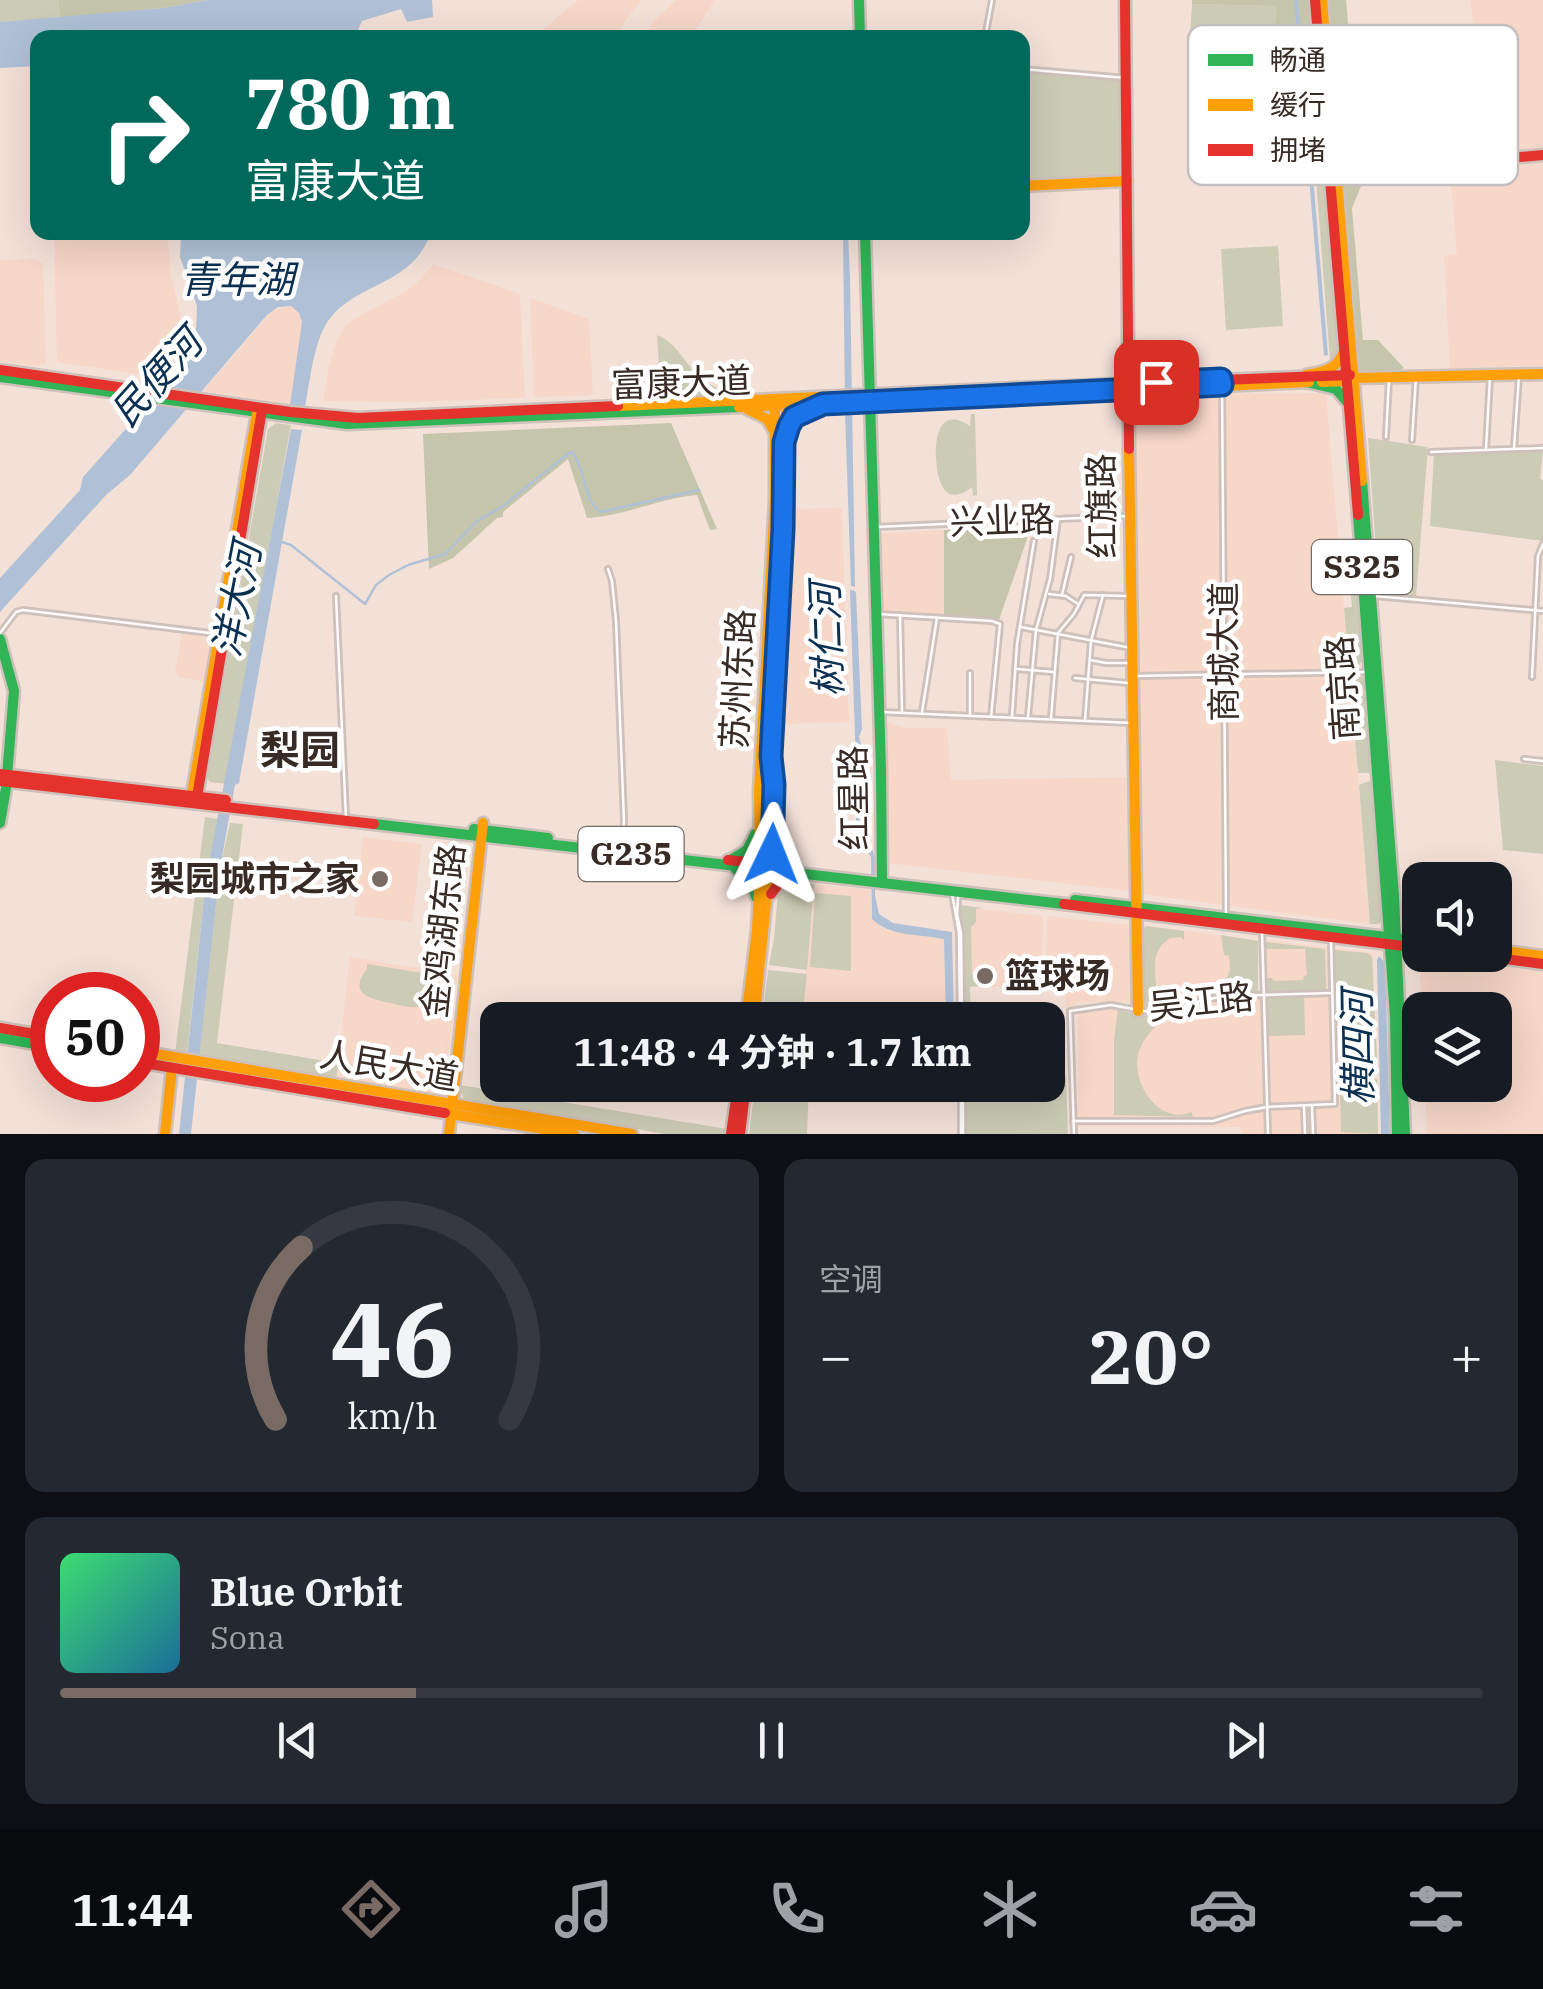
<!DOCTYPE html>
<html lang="zh">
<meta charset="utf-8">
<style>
body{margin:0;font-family:"IBM Plex Serif","Noto Sans SC",serif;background:#242831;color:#f1f3f6;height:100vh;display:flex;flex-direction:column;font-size:38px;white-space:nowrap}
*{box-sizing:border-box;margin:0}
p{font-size:32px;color:#9ea1a6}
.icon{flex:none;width:55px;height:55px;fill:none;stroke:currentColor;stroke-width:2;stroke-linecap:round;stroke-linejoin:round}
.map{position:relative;height:1134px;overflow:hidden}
.sheet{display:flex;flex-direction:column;gap:25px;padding:25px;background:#0d0f14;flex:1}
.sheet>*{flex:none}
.banner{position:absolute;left:30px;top:30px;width:1000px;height:210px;border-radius:20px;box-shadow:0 10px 40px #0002;background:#00695c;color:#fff;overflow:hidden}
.tools{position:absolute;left:1402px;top:862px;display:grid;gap:20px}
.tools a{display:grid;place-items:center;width:110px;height:110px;border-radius:20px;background:#171b24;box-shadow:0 10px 40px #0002;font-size:50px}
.speed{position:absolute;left:30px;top:972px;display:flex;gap:20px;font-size:50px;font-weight:700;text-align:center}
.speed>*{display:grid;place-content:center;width:130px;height:130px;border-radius:50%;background:#171b24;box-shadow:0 10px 40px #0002;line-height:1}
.speed .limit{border:15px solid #d22;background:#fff;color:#111}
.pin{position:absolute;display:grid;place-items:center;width:85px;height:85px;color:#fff;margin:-42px;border-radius:20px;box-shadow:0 5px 15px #0006}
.me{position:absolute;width:110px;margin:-55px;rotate:2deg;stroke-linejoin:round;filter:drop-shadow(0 0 8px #0008)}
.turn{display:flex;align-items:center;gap:35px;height:210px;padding:0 50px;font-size:45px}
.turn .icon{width:130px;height:130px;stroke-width:2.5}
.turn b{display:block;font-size:70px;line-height:85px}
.big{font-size:75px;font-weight:700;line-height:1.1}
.sheet .widget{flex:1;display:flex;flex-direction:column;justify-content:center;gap:15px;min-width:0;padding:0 35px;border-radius:20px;background:#242831}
.sheet .dial{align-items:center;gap:0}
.dial svg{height:260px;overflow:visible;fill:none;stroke:#363941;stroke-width:7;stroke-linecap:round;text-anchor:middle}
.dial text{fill:#f1f3f6;stroke:none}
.song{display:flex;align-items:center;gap:30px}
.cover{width:120px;height:120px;border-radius:15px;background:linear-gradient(135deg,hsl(140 70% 55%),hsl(200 70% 35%))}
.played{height:10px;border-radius:5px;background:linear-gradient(90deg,#796b64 25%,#363941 25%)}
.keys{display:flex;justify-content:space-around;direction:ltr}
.heat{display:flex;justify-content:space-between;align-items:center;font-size:55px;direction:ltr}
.sheet .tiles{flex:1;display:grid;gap:25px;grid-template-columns:1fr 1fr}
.widget:last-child{grid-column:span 2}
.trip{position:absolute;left:480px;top:1002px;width:585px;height:100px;border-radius:20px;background:#171b24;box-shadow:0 10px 40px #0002;font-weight:700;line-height:100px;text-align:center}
.menu{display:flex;height:160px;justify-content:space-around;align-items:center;background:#090b0e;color:#9ea1a6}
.menu .icon{width:70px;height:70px}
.menu .selected{color:#796b64}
.menu b{font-size:45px;color:#f1f3f6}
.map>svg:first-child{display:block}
.built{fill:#f6d7c8}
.green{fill:#cccbb5}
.forest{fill:#c4c5aa}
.water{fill:#b0c1d7}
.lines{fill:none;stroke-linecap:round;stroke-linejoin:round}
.stream{stroke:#b0c1d7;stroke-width:2.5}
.street-casing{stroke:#cec0ba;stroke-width:8}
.fast-casing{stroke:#cec0ba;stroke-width:15}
.slow-casing{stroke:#cec0ba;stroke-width:15}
.jam-casing{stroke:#cec0ba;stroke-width:15}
.street{stroke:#fdfaf9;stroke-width:2.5}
.fast{stroke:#30b455;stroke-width:10}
.slow{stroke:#ff9f0a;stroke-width:10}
.jam{stroke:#e5322d;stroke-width:10}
.route-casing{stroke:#114b97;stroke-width:25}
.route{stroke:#1a73e8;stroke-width:18}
.poi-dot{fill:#796b64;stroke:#fff;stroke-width:4}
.labels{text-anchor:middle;stroke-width:9;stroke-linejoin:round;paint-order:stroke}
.shield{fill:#fff;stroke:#746b66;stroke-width:2.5}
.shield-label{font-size:32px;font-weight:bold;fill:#382b25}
.street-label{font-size:35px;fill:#382b25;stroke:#fff}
.poi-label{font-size:35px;font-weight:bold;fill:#382b25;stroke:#fff;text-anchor:end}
.water-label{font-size:38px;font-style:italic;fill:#0b3052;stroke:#fff}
.quarter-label{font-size:40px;font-weight:bold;fill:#382b25;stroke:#fff}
.key{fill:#fff;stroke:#c3bfbe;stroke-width:2.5}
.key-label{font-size:28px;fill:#382b25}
</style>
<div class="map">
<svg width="1543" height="1134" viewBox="0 0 1543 1134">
<rect width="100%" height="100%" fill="#f3e1d8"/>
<g class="built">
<path d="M578,0H641L614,37H534Z"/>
<path d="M676,0H715L690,37L642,38L655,20Z"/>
<path d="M1471,0H1543V148L1484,152Z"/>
<path d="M1543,162V366L1450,368L1444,256L1457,254L1450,171Z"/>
<path d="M54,233H167L171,275L183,328L175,356L158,377L57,362Z"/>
<path d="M36,259L43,264L46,363L35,366L0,361V260Z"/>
<path d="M433,264L520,294L525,398L409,402L323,401L329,367L337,339L344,328L352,320L408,290L418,282Z"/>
<path d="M530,298L589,319L593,395L534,397Z"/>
<path d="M291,306L299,313L302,323L290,405L203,391L273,310Z"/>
<path d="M1326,393L1370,924L1140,894L1133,394Z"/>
<path d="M842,508L849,722L779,724L781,646L790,509Z"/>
<path d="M944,530V616L879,612L877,534Z"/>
<path d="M182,632L213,636L205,682L179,677L175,672Z"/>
<path d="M884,721L906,728H947L951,780L1126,777L1130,891L887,863Z"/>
<path d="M363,837L422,844L412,922L354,916Z"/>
<path d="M814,884L871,890V915L875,923L881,927L889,931L944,939L946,1008L910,1007L909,1020H866L859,1019V1012L846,1014L803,1009Z"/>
<path d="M970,908L1043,916L1041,988L970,986Z"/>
<path d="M1047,916L1130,925L1132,1002H1077L1076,1006H1066L1065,988H1045Z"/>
<path d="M1149,926L1256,940L1258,943V992L1225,994L1156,1010L1147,1008L1141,1001V932L1143,927Z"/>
<path d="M1266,940L1373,953L1378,1134H1242L1241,1127L1078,1126V1014L1113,1009L1142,1016L1161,1015L1220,1000L1265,998L1264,944Z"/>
<path d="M1419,956L1543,972V1134H1427L1425,1085H1495V1010H1422Z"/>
<path d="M350,957L458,975L444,1089L439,1094L336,1079Z"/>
</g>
<g class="green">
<path d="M0,0H58L60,18L0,22Z"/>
<path d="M1192,4L1276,6L1274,43L1280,45L1279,60L1189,51Z"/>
<path d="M1022,71L1122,81L1124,177L1023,181Z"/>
<path d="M1308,75L1318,78L1342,345L1338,363L1323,369L1330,359Z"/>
<path d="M1278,246L1283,326L1226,330L1221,249Z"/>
<path d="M657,335C674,342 680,355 692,369C703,382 718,389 734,396L661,398Z"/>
<path d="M971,414H975L977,495L973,496L972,487C944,509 937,480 936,457C935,434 941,407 970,426Z"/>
<path d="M276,423L291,425L226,784L210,782L207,778L268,429Z"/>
<path d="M1368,438L1428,447L1416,597L1379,592Z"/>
<path d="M1543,451L1540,479L1543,480V541L1430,526L1434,454Z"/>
<path d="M1357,573L1360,576L1365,655L1359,665L1349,666L1344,608L1352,607L1349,574Z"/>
<path d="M1349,676L1362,677L1367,685L1373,767V771L1368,773H1358Z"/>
<path d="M1495,760L1543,766V854L1503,850Z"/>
<path d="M1369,781L1374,784L1375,788L1384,919L1378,924H1370L1359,785Z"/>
<path d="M205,817L219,819L206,879L187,1055L175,1053Z"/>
<path d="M230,823L243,824L217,1043L338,1063L336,1079L199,1057L220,868Z"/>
<path d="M789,882L814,884L807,970L769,965L774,939L778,893L781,887Z"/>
<path d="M815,893L851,896V971L810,967Z"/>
<path d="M961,905L982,908L976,909V922L971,927L972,974L979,982V986L970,987L971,1020H964L963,937L958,908Z"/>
<path d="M1146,926L1184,931V940L1181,937L1169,938L1168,940C1149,951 1156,976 1157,995H1178V1006C1166,1009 1153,1013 1143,1004L1141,932Z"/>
<path d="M1221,935L1258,941V992L1203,996L1202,989L1223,988L1230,970L1229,956L1224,955Z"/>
<path d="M1266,942L1325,949L1326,991L1267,993L1265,981L1267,978H1272L1273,981L1303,980L1304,976L1307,975L1305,949H1265Z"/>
<path d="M1334,950L1367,953L1372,957L1377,1061L1356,1062L1346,1053L1337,1051Z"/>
<path d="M367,964L429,974C430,981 433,991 429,998C427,1003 421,1006 416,1007C408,1008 399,1005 391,1003C371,1000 347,993 367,969Z"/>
<path d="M768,970L807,974L803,1009L845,1013L846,1010L859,1011V1019L762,1020Z"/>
<path d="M1304,997L1305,1035L1270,1036L1267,1031V998Z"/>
<path d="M1118,1010L1142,1016L1179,1013C1173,1016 1164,1018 1158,1024C1151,1030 1142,1042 1139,1051C1129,1081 1159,1126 1191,1112L1193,1117L1114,1115V1040Z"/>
<path d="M1048,1076H1066L1068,1134H965L964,1085H1048Z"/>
<path d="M1377,1079L1378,1134L1341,1132L1340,1092L1345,1090L1357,1080Z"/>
<path d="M460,1085L727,1129V1134H665L465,1100L460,1092Z"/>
<path d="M755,1085H809L807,1134H749Z"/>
</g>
<g class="forest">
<path d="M58,0H207L164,8L60,18Z"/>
<path d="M1192,0H1310L1317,77L1308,75L1307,66L1279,60L1280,45L1274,43L1276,6L1192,4Z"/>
<path d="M1327,0H1346L1360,163L1341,165Z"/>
<path d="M1367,172L1352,208L1363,340H1378L1404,368L1399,371L1364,373L1361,372L1357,365L1343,177V174Z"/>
<path d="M671,423L717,529L710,530L697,495C659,498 625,516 587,518L568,459L503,512V517L497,518L453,558L429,569L423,434Z"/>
<path d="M1029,527L1027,539L999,620L944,616V530Z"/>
</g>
<g class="water">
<path d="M207,0H432L433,17L407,22L401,9L362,21L358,30L322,37L38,38L37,66L0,68V22L164,8Z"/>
<path d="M1294,0H1298L1328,355L1324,356Z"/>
<path d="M181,233H431C412,285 360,282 331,317C314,337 310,381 305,407L290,405L302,322L299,313L291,306L278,307L267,315L130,475L106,495L0,612V578L80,490L83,477L181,367L191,349L196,331L197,306L180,257Z"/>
<path d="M843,233H848L850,277L855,587L851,586L845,413Z"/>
<path d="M291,429L302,430L239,783L235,785L220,868L191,1134H179L206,879Z"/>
<path d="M850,590L855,591L856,593L862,729L859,737L863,751V829L871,844L875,859V895L879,914L893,923L952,932L954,1020H946L944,939C920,934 890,937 872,919L871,857L856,833V767Z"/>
<path d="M1379,956L1385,963L1390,1134H1381L1377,960Z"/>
</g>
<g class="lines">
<path class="stream" d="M279,541L291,545L365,604L376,585L389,575L408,565L445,554L477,521L502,507L569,453L572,452C586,469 583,501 601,512L699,490"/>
<g class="street-casing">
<g id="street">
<path d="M985,38L992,0"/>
<path d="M1022,69L1126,78"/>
<path d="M1222,386L1226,913"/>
<path d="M1386,437L1389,379"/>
<path d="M1412,440L1416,377"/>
<path d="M1514,448L1519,376"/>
<path d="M1486,449L1490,377"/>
<path d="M1431,452L1543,448"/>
<path d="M875,527L1127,516"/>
<path d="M608,569L612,581L616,621L624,820L622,847"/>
<path d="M1049,594L1066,596L1078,604"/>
<path d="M1062,595L1071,557"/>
<path d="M336,596L346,819"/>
<path d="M1375,596L1543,611"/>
<path d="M878,614L992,621L1000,624L991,717"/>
<path d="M900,615L902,712"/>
<path d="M1021,627L1131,648"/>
<path d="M0,633L16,612L23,610L218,634"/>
<path d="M1090,660L1106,663H1132"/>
<path d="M1017,669L1054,672"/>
<path d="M1134,676L1366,672"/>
<path d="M1532,677L1538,556L1543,544"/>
<path d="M1075,678L1128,683"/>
<path d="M881,712L1133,723"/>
<path d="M922,712L937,618"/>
<path d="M970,715V673"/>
<path d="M1012,716L1017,644L1034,541"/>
<path d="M1028,717L1036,630L1050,579L1058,519"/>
<path d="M1051,718L1058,633L1074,614L1084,595L1129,596"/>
<path d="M1085,720L1091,641L1103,595"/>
<path d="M1524,759L1543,761"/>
<path d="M952,893L959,933L960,1020"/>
<path d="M958,897L957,914L961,933L962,1020"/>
<path d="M1262,931L1268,1134"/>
<path d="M961,1085V1134"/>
<path d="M963,1085V1134"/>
<path d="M1312,1106L1313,1134"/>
<path d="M1304,1107L1305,1134"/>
<path d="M1073,1121H1213L1245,1111L1267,1107L1335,1104L1331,940"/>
<path d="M1074,1134L1070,1011L1111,1005L1150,1012L1178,1008L1200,1001L1224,996L1332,993"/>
</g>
</g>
<g class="fast-casing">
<g id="fast">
<path d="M859,0L860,38"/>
<path d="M865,232L881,770L882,883"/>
<path d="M0,377L347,424L739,407"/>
<path d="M1306,382L1336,389L1348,403"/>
<path d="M1362,481L1394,896L1405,1134"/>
<path d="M1358,515L1395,1016L1397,1134"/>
<path d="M0,639L14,691L6,788L0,823"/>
<path d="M374,824L1064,904"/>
<path d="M474,829L548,838"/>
<path d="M774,845L778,853L797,868"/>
<path d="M732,859L747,850L755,834"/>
<path d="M735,868L752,884L756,897"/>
<path d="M1075,900L1420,941"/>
<path d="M0,1038L52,1047"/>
</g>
</g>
<g class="slow-casing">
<g id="slow">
<path d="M1322,0L1362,481"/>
<path d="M1022,186L1127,181"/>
<path d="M1306,375C1324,372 1338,369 1344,351"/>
<path d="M1322,382L1348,381L1355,378L1543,374"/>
<path d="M618,406L1016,388"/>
<path d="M739,407L1309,382"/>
<path d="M747,409L767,419L774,431"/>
<path d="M787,432L794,417L813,407"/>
<path d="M1129,449L1138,1011"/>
<path d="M191,800L257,413"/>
<path d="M1495,950L1543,956"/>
<path d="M746,1020L757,929L760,876L759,790L775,500V407"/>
<path d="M754,1020L771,855V756L787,403"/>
<path d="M138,1051L632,1134"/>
<path d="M445,1113L574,1134"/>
<path d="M165,1134L172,1068"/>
<path d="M449,1134L483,823"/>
</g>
</g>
<g class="jam-casing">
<g id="jam">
<path d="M1125,0L1129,449"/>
<path d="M1315,0L1358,515"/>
<path d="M1337,173L1543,155"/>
<path d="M0,370L290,412L358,418L618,406"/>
<path d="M1016,388L1350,375"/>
<path d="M0,774L226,800"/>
<path d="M0,781L374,824"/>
<path d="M197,797L262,410"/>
<path d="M728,860L777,865"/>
<path d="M771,894L780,882L795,874"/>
<path d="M1064,904L1420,948"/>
<path d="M1475,955L1543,964"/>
<path d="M0,1028L52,1037"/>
<path d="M138,1062L445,1113"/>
<path d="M731,1134L738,1085"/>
<path d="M740,1134L746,1085"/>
</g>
</g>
<use href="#street" class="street"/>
<use href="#fast" class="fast"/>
<use href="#slow" class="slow"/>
<use href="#jam" class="jam"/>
</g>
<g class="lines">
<g class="route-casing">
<path id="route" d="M772,854L774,785L771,756L783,529L784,442L789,426L794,417L823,404L1222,385L1221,379L1156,382"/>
</g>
<use href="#route" class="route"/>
</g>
<g class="poi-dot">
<circle cx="380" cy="879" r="10"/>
<circle cx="985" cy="976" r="10"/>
</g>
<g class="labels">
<g class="shield">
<rect x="1312" y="540" width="100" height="54" rx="8"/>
<rect x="578.5" y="827" width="105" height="54" rx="8"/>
</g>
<g class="shield-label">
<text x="1362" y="578">S325</text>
<text x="631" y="865">G235</text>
</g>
<g class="street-label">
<text transform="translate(681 383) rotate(-2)" y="12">富康大道</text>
<text transform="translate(1102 506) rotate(-91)" y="12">红旗路</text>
<text transform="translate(1002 521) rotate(-2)" y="12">兴业路</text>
<text transform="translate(1224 652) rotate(-90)" y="12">商城大道</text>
<text transform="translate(738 679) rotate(-87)" y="12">苏州东路</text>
<text transform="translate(1343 688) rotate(-94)" y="12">南京路</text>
<text transform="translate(854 798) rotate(-91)" y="12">红星路</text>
<text transform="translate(443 931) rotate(-84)" y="12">金鸡湖东路</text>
<text transform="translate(1201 1002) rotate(-6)" y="12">吴江路</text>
<text transform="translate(389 1066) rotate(10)" y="12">人民大道</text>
</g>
<g class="poi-label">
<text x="360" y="891">梨园城市之家</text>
<text x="1005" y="988" text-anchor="start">篮球场</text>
</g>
<g class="water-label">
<text x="237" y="293">青年湖</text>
<text transform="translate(157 378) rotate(-48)" y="13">民便河</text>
<text transform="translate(237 600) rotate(-79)" y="13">洋大河</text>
<text transform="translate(827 640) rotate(-92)" y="13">树仁河</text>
<text transform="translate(1358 1048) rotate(-91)" y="13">横四河</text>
</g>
<g class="quarter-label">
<text x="300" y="764">梨园</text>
</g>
</g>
<rect x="1188" y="25" width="330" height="160" rx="15" class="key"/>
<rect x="1208" y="54" width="45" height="12" fill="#30b455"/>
<rect x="1208" y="99" width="45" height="12" fill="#ff9f0a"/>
<rect x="1208" y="144" width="45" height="12" fill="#e5322d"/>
<g class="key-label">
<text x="1270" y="70">畅通</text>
<text x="1270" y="115">缓行</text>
<text x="1270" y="160">拥堵</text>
</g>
</svg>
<div class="tools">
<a><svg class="icon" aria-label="sound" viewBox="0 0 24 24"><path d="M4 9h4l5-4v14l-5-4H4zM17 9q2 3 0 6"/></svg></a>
<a><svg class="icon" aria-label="layers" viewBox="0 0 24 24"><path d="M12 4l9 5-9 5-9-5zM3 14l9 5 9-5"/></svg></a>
</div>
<div class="speed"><div class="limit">50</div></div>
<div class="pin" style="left:1156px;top:382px;background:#d93025"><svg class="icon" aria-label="arrive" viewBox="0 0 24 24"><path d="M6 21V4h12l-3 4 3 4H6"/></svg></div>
<svg class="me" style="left:772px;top:854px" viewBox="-20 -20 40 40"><path d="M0-17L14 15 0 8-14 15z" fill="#1a73e8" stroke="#fff" stroke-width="4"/></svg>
<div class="trip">11:48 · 4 分钟 · 1.7 km</div>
<div class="banner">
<div class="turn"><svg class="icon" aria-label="right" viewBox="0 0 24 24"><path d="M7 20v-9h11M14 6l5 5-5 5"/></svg><div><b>780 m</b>富康大道</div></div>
</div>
</div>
<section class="sheet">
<div class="tiles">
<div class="widget dial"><svg viewBox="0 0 100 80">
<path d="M14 69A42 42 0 1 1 86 69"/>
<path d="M14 69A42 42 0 0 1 22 16" stroke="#796b64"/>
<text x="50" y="56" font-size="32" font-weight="700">46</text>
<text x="50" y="72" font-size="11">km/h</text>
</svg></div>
<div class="widget"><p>空调</p>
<div class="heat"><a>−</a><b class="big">20°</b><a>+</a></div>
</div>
<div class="widget">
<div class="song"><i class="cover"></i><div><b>Blue Orbit</b><p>Sona</p></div></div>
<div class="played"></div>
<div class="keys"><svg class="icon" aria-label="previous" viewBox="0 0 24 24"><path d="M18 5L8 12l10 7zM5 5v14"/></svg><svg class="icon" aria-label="pause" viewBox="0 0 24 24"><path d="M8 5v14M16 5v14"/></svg><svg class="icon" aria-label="next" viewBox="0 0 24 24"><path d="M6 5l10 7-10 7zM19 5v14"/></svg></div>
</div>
</div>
</section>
<nav class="menu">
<b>11:44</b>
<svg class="icon selected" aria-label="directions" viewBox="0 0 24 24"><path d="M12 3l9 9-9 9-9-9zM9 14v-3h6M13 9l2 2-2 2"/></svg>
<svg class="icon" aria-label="music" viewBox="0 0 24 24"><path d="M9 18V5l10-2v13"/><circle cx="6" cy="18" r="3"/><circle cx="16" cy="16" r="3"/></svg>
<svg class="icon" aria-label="phone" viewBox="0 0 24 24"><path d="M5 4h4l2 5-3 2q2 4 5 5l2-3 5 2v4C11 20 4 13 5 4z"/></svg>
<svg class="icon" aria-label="climate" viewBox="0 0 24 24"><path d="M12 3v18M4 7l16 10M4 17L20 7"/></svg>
<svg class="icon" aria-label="car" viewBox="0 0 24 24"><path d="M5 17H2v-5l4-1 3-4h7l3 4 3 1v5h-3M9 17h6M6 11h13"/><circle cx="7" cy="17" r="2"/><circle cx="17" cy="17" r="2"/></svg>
<svg class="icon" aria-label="filters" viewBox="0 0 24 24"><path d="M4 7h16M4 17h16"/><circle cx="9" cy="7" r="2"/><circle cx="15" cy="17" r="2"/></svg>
</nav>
